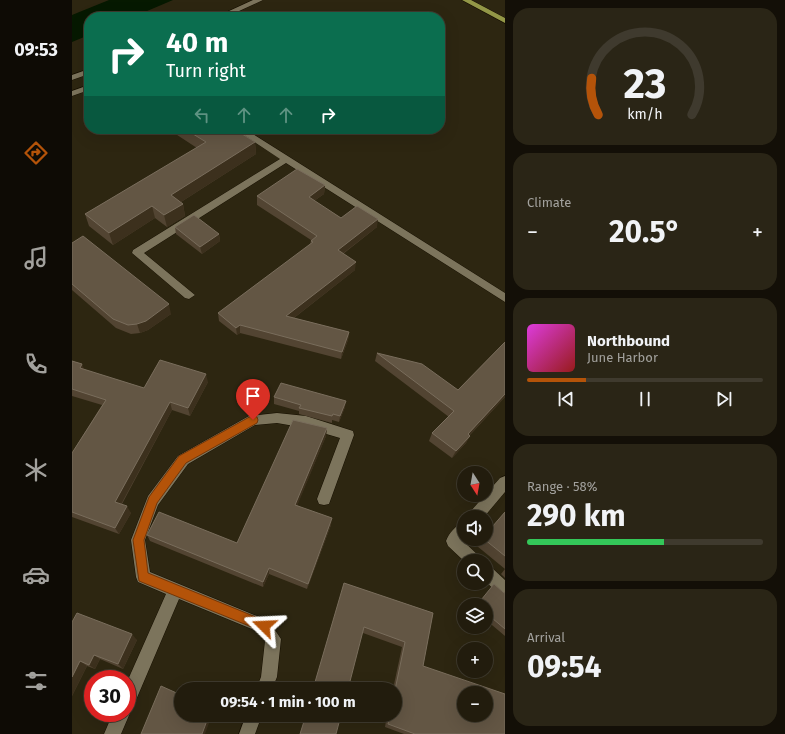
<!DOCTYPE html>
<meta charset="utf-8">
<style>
body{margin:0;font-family:"Fira Sans",sans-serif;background:#2a2516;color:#f1f3f6;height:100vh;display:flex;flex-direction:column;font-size:15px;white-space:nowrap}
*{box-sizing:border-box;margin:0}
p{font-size:13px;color:#a2a19d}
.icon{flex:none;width:22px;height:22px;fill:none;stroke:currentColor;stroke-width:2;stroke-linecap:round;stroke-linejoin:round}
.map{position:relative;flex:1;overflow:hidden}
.panel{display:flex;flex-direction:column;gap:8px;padding:8px;background:#130f07;width:280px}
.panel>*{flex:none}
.banner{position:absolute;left:12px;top:12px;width:361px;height:122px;border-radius:16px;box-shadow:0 4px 16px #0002,0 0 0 1px #3f3a2e;background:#0b6e4f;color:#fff;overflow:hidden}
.needle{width:26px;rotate:169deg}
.controls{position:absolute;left:385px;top:466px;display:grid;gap:8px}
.controls a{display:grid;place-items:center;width:36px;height:36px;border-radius:50%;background:#221c0d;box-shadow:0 4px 16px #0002,0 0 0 1px #3f3a2e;font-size:20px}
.speed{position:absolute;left:12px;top:670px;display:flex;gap:8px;font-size:20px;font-weight:700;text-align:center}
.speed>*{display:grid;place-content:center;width:52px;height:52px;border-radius:50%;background:#221c0d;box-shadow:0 4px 16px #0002,0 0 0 1px #3f3a2e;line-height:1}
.speed .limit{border:6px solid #d22;background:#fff;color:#111}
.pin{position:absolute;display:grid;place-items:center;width:34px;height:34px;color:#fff;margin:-41px -17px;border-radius:50% 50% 50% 0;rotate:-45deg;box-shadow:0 0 4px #0007}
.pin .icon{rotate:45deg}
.me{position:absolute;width:44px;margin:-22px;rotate:291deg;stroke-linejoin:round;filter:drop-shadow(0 0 3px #0008)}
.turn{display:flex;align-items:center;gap:14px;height:84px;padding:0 16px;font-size:18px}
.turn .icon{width:52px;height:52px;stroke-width:2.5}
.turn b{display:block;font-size:28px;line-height:34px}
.lanes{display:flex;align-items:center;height:38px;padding:0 16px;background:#0003;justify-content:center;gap:20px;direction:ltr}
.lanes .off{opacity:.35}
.big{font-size:30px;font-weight:700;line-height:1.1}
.panel .widget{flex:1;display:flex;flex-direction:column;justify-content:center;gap:6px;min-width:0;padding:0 14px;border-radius:16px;background:#2a2516}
.panel .dial{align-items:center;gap:0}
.dial svg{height:104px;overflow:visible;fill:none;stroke:#3f3a2e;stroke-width:7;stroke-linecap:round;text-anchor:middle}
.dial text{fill:#f1f3f6;stroke:none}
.song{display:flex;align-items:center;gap:12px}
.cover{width:48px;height:48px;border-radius:6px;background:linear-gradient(135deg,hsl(300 70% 55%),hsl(0 70% 35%))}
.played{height:4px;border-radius:2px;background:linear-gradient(90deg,#b45309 25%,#3f3a2e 25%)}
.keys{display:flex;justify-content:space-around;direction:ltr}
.heat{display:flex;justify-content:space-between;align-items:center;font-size:22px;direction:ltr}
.charge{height:6px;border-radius:3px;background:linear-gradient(90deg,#34c759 58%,#3f3a2e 0)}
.trip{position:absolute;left:102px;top:682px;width:228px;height:40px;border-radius:20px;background:#221c0d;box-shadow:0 4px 16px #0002,0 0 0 1px #3f3a2e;font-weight:700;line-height:40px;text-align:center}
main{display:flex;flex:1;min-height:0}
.tab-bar{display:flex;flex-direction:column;width:72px;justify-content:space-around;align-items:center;background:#0e0b05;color:#a2a19d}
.tab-bar .icon{width:28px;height:28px}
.tab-bar .current{color:#b45309}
.tab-bar b{font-size:18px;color:#f1f3f6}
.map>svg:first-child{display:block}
.water{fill:#061900}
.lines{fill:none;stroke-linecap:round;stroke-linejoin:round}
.minor-casing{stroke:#160f00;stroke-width:1}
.major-casing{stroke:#160f00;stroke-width:1}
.minor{fill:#7c745c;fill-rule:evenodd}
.major{fill:#939747;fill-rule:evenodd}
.wall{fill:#524432}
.shaded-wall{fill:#3c301d}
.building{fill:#635644;stroke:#796d5c;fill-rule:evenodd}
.route{fill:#b45309;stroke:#753606}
</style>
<main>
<nav class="tab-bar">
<b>09:53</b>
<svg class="icon current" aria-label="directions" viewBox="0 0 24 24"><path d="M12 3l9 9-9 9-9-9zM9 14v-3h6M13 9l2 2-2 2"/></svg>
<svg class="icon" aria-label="music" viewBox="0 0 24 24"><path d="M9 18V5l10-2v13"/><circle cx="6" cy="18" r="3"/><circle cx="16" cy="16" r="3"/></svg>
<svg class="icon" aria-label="phone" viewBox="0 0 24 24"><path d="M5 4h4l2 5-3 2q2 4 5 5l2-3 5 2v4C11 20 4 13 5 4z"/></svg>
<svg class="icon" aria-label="climate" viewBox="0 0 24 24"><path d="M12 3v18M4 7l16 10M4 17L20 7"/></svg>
<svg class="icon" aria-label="car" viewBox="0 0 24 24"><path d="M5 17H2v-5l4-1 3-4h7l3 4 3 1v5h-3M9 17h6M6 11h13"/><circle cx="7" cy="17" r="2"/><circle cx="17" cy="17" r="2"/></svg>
<svg class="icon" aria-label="filters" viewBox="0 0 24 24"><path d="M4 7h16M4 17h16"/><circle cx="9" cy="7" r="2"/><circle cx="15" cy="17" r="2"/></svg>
</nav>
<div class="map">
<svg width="433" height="734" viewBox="0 0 433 734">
<rect width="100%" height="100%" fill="#2d2611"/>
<path class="water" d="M37,0H101L61,17H17V35L0,42V15Z"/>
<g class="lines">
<g class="minor-casing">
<g id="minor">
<path d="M181,0H191L154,17H144Z"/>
<path d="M17,69V74L0,80V75Z"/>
<path d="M17,85V90L0,96V91Z"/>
<path d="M163,129H173L433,293V302L214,163L72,253L123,295L117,299L113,298L60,253L61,250L208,159Z"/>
<path d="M205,413L234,416L281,431L282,435L257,504L252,505L247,504L245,499L268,438L234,428L205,423L183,425L116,464L86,505L73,540L78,572L197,621L209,639L205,677L200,689H184L189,677L193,641L187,632L107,599L61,707L57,709L58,713L49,734H32L41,713H55V682L94,594L66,582L64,577L59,540L76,496L106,456L177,416Z"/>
<path d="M433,476V492L412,517H396L398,512L428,478Z"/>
<path d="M392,522L391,541L407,556L409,561H392L376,546L374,541C377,533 384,525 392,522Z"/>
<path d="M414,565L419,567L433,580V597L428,595L414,582Z"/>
<path d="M174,715H190L183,734H167Z"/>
</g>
</g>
<g class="major-casing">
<path id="major" d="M390,0H399L433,18V23Z"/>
</g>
<use href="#minor" class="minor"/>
<use href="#major" class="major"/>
</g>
<g class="wall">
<path d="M96,129H162L183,142L184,154L109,202L111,204L113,216L95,227L83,218L41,245L17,226L13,214L125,148Z"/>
<path d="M253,185L252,194L242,201L269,218L305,227L271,254L283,270L222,318L277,332L276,340L269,359L168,333L165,335L147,321L146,313L238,245L239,240L185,205V196Z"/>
<path d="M103,227L147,234L148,241L130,254L104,234Z"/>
<path d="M0,243L99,314L76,330L68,333L59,334L44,328L0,290Z"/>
<path d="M433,342V397L398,435L394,443L380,458L357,441L360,433L377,417L303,361L305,353L386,390Z"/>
<path d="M0,361L13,370L72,388L136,382L118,416L100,410L50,504L59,513L47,534L0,517V453L30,405L0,396Z"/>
<path d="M202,397L273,407L267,422L260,420V423L227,414V411L202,404Z"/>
<path d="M255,428L254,436L225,505L259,525L235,589L197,574L191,587L78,541L75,535L165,543Z"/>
<path d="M433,512V569L405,546L410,539H414Z"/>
<path d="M433,569V578L429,574Z"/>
<path d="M272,583L361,613L351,666L433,734H332L313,727L315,715H323V689H321L330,647L291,633Z"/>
<path d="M422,584L431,592L433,593V636L414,620V605H405Z"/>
<path d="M0,622L65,640L51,669L28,659L23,669L15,666L0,696Z"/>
</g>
<g class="shaded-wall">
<path d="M183,142L184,154L101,207L99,195Z"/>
<path d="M253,185L252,194L236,205L237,197Z"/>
<path d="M111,204L113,216L95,227L92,215Z"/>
<path d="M80,206L83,218L41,245L37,233Z"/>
<path d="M306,219L305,227L265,258L266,250Z"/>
<path d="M147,234L148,241L130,254L128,247Z"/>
<path d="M284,262L283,270L214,324V316Z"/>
<path d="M97,304L99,314L76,330L68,333L65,324Z"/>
<path d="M168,325V333L165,335L164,328Z"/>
<path d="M277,332L276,340L269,359L270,352Z"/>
<path d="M10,364L14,373L8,368Z"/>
<path d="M134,374L136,382L118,416L116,408Z"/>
<path d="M433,394V397L392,441L396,434Z"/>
<path d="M274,401L273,407L267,422L268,416Z"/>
<path d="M98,402L100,410L47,508L43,502Z"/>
<path d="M255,428L254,436L223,511V505Z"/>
<path d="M398,436L394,443L380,458L384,451Z"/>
<path d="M55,506L59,513L47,534L43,528Z"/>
<path d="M260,518L259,525L235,589L236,584Z"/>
<path d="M197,568V574L191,587V582Z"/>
<path d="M60,634L65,640L51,669L46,664Z"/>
<path d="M22,655L28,659L23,669L17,665Z"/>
<path d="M8,661L15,666L0,696V677Z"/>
<path d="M137,715H140L133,734H130Z"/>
</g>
<g class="building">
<path d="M113,129H162L183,142L99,195L111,204L92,215L80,206L37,233L13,214L134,142Z"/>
<path d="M225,169L253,185L237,197L269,218L285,206L306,219L266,250L284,262L214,316L277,332L270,352L168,325L164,328L146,313L241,242L239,241L245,236L185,196Z"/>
<path d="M122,215L147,234L128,247L103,227Z"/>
<path d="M11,236L97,304L74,321L65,324L56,325L41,319L0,284V243Z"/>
<path d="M433,342V394L396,434L398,436L384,451L360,433L382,411L305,353L350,364L386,390Z"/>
<path d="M88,360L134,374L116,408L98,402L43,502L55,506L43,528L0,512V453L34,400L0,389V361L10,364L8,368L72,388Z"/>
<path d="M209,383L274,401L268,416L261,414L260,416L227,408L229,405L202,397Z"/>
<path d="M221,420L255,428L223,505L260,518L236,584L197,568L191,582L75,535L87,512L165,543Z"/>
<path d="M433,512V556L412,539H414V534Z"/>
<path d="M272,583L361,613L351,666L433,694V734H343L316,724L318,715H323V690L333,642L292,627L276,689H241ZM392,693H414V715H392Z"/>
<path d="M422,584L431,592L433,593V629L414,613V605H405Z"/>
<path d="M5,613L60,634L46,664L22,655L17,665L8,661L0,677V622Z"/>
<path d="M89,686L109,695V715H137L130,734H69Z"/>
<path d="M234,715H269L264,734H228Z"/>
</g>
<path class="route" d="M181,415L185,417L186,420L185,423L114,463L85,503L72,540L76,573L196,622L198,626L196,630L192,632L67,581L61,540L77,497L107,456Z"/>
</svg>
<div class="controls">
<a><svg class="needle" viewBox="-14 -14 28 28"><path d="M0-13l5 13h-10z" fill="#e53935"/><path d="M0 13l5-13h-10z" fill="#a2a19d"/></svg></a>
<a><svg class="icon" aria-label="sound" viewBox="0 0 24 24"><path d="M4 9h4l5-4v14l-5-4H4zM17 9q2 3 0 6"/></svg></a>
<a><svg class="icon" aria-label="search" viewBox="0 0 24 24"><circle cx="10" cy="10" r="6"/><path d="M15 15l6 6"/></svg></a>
<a><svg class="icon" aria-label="layers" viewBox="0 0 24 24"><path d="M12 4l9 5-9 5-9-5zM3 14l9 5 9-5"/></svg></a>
<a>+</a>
<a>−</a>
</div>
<div class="speed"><div class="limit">30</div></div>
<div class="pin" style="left:181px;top:420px;background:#d93025"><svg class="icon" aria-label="arrive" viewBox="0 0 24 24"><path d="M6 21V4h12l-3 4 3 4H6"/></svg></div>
<svg class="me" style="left:192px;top:626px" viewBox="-20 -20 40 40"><path d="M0-17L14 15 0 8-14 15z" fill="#b45309" stroke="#fff" stroke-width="4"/></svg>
<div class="trip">09:54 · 1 min · 100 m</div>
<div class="banner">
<div class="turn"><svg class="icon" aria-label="right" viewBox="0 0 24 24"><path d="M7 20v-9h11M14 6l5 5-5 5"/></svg><div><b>40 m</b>Turn right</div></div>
<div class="lanes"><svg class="icon off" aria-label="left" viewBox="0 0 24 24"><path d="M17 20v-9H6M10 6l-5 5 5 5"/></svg><svg class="icon off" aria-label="ahead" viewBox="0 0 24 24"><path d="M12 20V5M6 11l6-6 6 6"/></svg><svg class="icon off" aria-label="ahead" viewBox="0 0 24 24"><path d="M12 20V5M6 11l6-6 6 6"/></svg><svg class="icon" aria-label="right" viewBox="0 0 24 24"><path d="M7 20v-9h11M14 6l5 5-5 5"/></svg></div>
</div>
</div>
<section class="panel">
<div class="widget dial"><svg viewBox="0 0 100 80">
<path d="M14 69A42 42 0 1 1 86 69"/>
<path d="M14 69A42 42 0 0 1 9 41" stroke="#b45309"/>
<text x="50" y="56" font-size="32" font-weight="700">23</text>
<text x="50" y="72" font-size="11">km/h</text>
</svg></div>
<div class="widget"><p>Climate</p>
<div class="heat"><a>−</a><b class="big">20.5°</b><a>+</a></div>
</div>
<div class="widget">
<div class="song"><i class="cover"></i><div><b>Northbound</b><p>June Harbor</p></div></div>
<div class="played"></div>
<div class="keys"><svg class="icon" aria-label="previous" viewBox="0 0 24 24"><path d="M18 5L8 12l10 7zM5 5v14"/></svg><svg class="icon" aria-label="pause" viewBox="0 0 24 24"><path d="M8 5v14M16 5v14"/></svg><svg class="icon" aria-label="next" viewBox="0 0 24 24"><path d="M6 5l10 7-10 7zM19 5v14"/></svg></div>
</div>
<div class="widget"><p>Range · 58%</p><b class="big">290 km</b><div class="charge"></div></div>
<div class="widget"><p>Arrival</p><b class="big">09:54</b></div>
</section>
</main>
